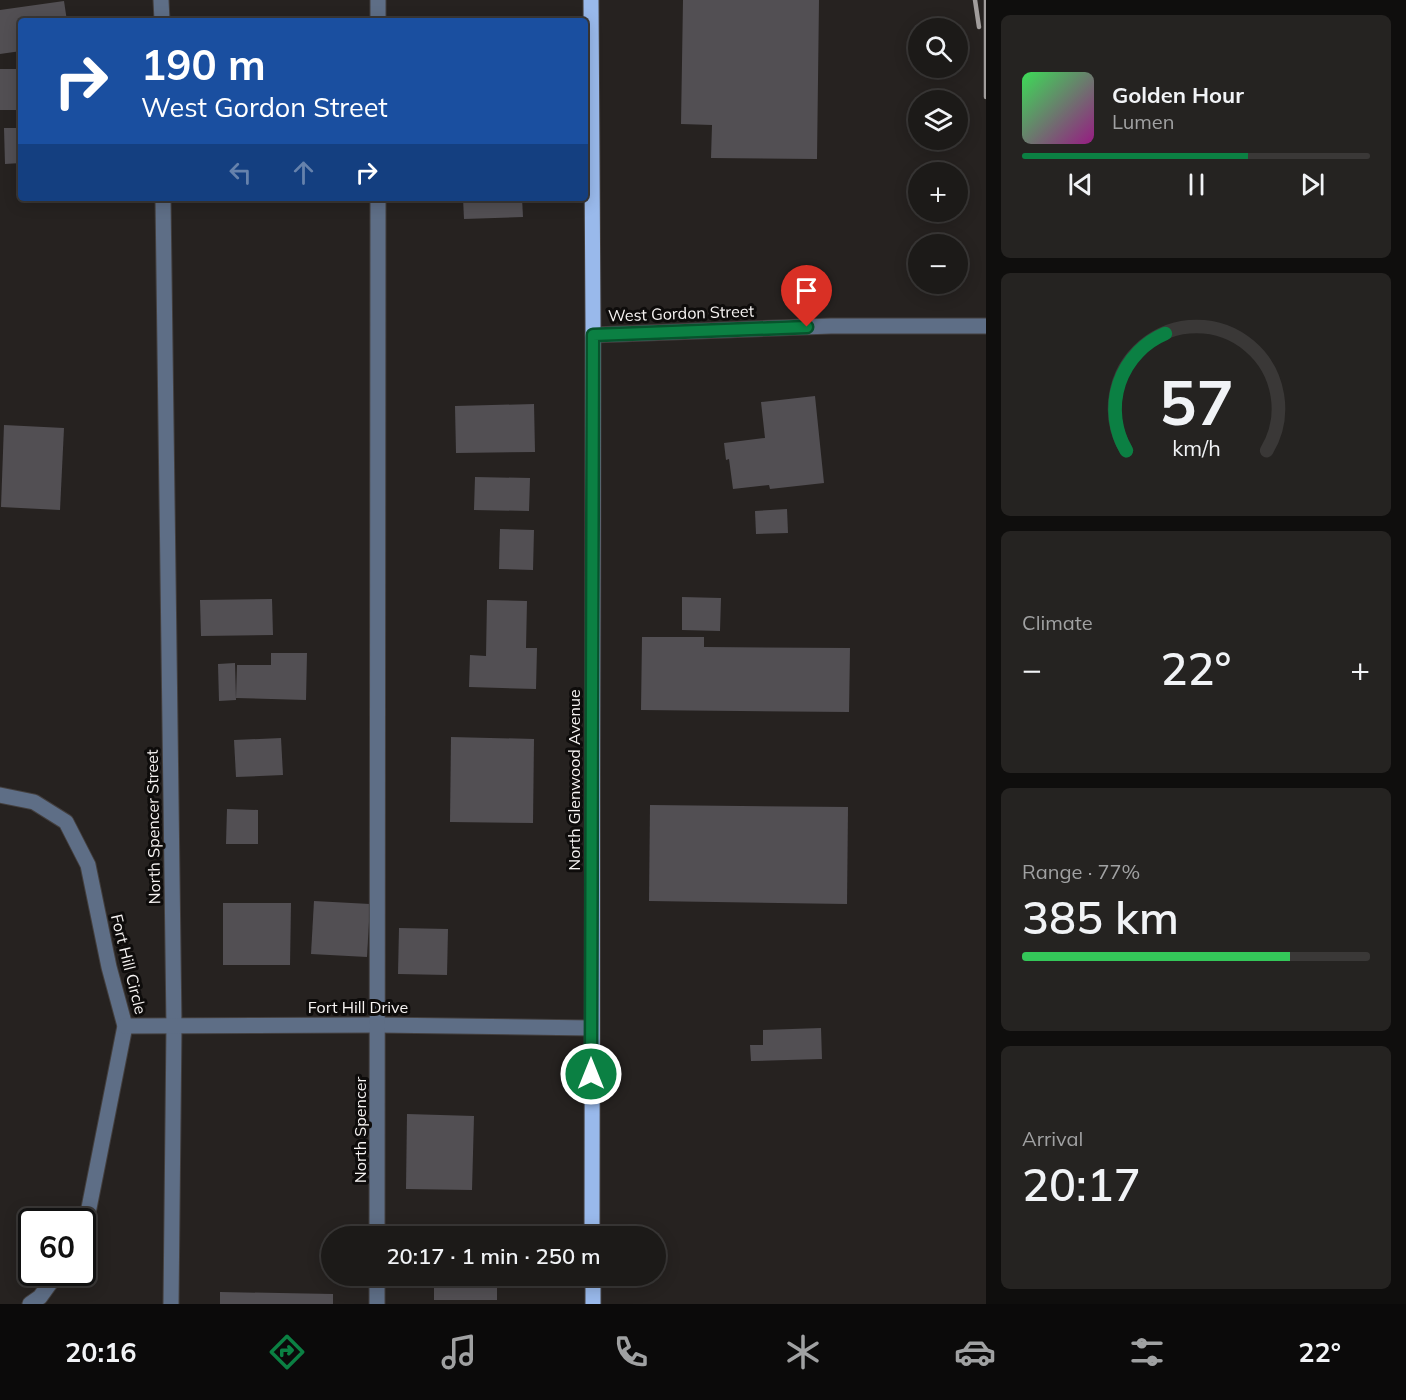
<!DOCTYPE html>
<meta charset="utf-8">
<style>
body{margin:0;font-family:Mulish,sans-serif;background:#252321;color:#f1f3f6;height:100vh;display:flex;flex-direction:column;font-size:22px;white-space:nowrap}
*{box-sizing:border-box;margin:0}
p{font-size:20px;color:#a0a1a2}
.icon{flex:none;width:33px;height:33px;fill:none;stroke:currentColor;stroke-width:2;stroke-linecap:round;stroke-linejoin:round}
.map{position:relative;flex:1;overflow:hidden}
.drawer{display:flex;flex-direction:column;gap:15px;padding:15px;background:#0f0e0d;width:420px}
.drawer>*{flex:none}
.banner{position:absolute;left:18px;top:18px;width:570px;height:183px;border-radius:6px;box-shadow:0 3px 15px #0003,0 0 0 2px #3a3837;background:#1a4fa0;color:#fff;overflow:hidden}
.tools{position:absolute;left:908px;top:18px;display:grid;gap:12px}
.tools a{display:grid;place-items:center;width:60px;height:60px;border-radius:50%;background:#1c1a18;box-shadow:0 3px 15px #0003,0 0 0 2px #3a3837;font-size:30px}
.speed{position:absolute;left:18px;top:1208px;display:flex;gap:12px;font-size:30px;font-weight:700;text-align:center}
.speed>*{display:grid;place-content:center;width:78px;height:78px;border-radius:50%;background:#1c1a18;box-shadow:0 3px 15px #0003,0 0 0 2px #3a3837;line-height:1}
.speed .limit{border:3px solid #111;border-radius:9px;background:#fff;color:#111}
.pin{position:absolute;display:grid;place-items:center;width:51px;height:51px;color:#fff;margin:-62px -26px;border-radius:50% 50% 50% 0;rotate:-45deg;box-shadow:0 0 6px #0007}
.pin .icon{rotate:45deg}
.me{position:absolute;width:66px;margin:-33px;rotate:0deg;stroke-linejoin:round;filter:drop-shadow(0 0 4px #0008)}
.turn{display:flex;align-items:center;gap:21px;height:126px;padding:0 24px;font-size:27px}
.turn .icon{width:78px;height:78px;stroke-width:2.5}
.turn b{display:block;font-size:42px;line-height:51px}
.lanes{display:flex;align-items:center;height:57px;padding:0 24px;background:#0003;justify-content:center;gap:30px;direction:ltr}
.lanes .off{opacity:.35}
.big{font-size:45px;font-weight:600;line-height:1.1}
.drawer .tile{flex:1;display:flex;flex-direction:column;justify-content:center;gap:9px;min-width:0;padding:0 21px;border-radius:9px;background:#252321}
.drawer .dial{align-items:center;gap:0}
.dial svg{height:156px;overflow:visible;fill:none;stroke:#3a3837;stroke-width:7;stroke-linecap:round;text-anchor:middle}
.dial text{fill:#f1f3f6;stroke:none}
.song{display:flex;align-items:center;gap:18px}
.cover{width:72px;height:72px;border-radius:9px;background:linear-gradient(135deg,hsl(130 70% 55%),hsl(310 70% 35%))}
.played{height:6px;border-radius:3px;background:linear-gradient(90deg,#0b8043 65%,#3a3837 65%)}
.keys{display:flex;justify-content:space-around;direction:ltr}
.heat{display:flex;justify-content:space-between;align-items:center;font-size:33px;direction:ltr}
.charge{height:9px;border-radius:4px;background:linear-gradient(90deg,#34c759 77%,#3a3837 0)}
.trip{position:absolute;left:321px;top:1226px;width:345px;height:60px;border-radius:30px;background:#1c1a18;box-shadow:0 3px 15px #0003,0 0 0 2px #3a3837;font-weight:600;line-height:60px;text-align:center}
.tab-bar{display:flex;height:96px;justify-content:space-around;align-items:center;background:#0b0a0a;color:#a0a1a2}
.tab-bar .icon{width:42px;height:42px}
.tab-bar .on{color:#0b8043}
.tab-bar b{font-size:27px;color:#f1f3f6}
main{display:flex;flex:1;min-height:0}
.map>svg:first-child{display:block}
.building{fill:#524f53}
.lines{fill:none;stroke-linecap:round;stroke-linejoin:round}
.minor-casing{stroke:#433f3e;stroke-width:17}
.major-casing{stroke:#433f3e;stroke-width:17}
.minor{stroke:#5e6e86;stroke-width:15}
.major{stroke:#99b9eb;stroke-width:15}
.rail{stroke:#a19d9c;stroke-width:4.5}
.route-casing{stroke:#07532c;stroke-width:15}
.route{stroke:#0b8043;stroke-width:10}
.labels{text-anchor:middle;stroke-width:6;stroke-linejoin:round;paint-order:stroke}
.street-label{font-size:16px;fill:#f7f4f3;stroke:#0e0c0b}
</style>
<main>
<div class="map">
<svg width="986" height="1304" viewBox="0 0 986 1304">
<rect width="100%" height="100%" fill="#262220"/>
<g class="building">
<path d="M683,0H819L817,159L711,158L712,125L681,124Z"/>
<path d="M64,1L67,21H21V51L0,54V10Z"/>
<rect x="0" y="69" width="21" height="41"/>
<path d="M4,128H21V163L5,164Z"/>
<path d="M463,198H522L523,217L464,219Z"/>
<path d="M815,396L824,483L770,489L769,485L733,489L729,459L726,460L724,443L765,438L761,402Z"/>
<path d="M534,404L535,452L456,453L455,406Z"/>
<path d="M4,425L64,428L60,510L1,507Z"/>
<path d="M475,477L530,478L529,511L474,510Z"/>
<path d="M787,509L788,533L756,534L755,511Z"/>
<path d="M500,529L534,530L533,570L499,569Z"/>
<path d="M682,597L721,598L720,631L682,630Z"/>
<path d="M272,599L273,635L201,636L200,600Z"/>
<path d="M487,600L527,601L526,648H537L536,689L469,687L470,655L486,656Z"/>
<path d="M642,637H704V647L850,648L849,712L641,710Z"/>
<path d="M271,653H307L306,700L236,698L237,665H271Z"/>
<path d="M235,663L236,700L219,701L218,664Z"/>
<path d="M451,737L534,739L533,823L450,822Z"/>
<path d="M281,738L283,775L236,777L234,740Z"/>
<path d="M650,805L848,807L847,904L649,901Z"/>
<path d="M227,809L258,810V844H226Z"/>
<path d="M314,901L370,904L367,957L311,954Z"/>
<path d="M223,903H291L290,965H223Z"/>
<path d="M399,928L448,929L447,975L398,974Z"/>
<path d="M821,1028L822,1059L751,1061L750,1045H763V1030Z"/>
<path d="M407,1114L474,1116L472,1190L406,1189Z"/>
<rect x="434" y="1227" width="121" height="9"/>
<path d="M434,1275H555V1280H497V1300H434Z"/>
<path d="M220,1292L333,1294V1304H220Z"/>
</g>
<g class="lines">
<g class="minor-casing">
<g id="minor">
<path d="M161,0L162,21"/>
<path d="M378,21V0"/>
<path d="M163,198L174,1026L171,1304"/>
<path d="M593,335L831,326H986"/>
<path d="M0,795L34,802L66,822L88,865L109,967L125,1026L89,1208L82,1224"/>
<path d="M125,1026L378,1025L591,1028"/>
<path d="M377,1236L378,198"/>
<path d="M30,1304L40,1297L58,1272"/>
<path d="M377,1304V1275"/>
</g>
</g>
<g class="major-casing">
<g id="major">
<path d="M591,0L593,324L592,1236"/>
<path d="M593,1275V1304"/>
</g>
</g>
<use href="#minor" class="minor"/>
<use href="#major" class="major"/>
<g class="rail">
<path d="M975,0L979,27"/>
<path d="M986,0V97"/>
</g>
</g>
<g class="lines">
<g class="route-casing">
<path id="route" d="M591,1074L593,335L807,327"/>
</g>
<use href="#route" class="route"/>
</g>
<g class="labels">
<g class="street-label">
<text transform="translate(681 313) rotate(-2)" y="6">West Gordon Street</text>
<text transform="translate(574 780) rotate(-90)" y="6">North Glenwood Avenue</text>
<text transform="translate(153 827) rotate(-91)" y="6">North Spencer Street</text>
<text transform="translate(129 964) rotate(76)" y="6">Fort Hill Circle</text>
<text x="358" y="1013">Fort Hill Drive</text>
<text transform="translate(360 1130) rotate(-90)" y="6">North Spencer</text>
</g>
</g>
</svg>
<div class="tools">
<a><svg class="icon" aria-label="search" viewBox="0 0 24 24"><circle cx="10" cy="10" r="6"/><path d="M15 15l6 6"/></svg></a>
<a><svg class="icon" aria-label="layers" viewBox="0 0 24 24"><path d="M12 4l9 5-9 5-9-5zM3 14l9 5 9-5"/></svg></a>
<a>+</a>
<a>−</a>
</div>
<div class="speed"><div class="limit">60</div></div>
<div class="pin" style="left:807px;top:327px;background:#d93025"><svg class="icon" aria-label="arrive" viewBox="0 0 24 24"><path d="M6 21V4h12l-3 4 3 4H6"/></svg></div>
<svg class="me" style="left:591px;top:1074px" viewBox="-20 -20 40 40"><circle r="17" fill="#0b8043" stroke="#fff" stroke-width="3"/><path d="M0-11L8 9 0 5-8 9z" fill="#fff"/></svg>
<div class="trip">20:17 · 1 min · 250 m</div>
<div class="banner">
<div class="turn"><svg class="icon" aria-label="right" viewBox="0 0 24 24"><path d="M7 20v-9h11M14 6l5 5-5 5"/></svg><div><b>190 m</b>West Gordon Street</div></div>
<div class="lanes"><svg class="icon off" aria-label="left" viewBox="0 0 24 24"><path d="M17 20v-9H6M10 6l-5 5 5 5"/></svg><svg class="icon off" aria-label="ahead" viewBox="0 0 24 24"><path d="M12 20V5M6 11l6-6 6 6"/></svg><svg class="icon" aria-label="right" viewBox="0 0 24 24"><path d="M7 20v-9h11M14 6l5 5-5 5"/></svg></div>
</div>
</div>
<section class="drawer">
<div class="tile">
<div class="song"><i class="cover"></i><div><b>Golden Hour</b><p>Lumen</p></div></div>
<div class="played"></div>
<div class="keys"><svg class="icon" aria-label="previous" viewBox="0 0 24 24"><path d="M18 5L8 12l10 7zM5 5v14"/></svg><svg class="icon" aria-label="pause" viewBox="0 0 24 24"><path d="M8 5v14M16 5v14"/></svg><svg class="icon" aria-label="next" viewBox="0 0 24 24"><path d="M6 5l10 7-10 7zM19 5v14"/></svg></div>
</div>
<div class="tile dial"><svg viewBox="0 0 100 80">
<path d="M14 69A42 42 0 1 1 86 69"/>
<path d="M14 69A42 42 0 0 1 34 9" stroke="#0b8043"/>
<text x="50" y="56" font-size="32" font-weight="700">57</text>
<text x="50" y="72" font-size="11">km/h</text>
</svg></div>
<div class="tile"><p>Climate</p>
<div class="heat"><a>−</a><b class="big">22°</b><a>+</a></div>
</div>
<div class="tile"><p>Range · 77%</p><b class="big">385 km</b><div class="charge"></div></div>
<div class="tile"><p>Arrival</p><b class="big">20:17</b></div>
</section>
</main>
<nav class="tab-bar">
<b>20:16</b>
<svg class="icon on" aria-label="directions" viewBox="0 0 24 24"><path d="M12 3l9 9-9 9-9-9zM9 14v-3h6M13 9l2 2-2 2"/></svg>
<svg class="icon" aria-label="music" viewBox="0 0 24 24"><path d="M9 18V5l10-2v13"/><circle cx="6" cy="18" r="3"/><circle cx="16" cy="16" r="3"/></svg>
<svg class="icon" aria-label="phone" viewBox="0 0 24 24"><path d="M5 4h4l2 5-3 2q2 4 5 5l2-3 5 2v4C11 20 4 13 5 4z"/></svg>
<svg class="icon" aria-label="climate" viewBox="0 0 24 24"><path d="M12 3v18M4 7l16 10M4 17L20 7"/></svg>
<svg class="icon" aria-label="car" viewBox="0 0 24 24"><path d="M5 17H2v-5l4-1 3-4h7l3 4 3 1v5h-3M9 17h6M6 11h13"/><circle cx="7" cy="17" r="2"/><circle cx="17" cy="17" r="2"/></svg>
<svg class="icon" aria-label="filters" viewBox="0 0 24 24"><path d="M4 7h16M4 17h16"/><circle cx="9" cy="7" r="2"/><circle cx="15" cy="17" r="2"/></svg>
<b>22°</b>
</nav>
